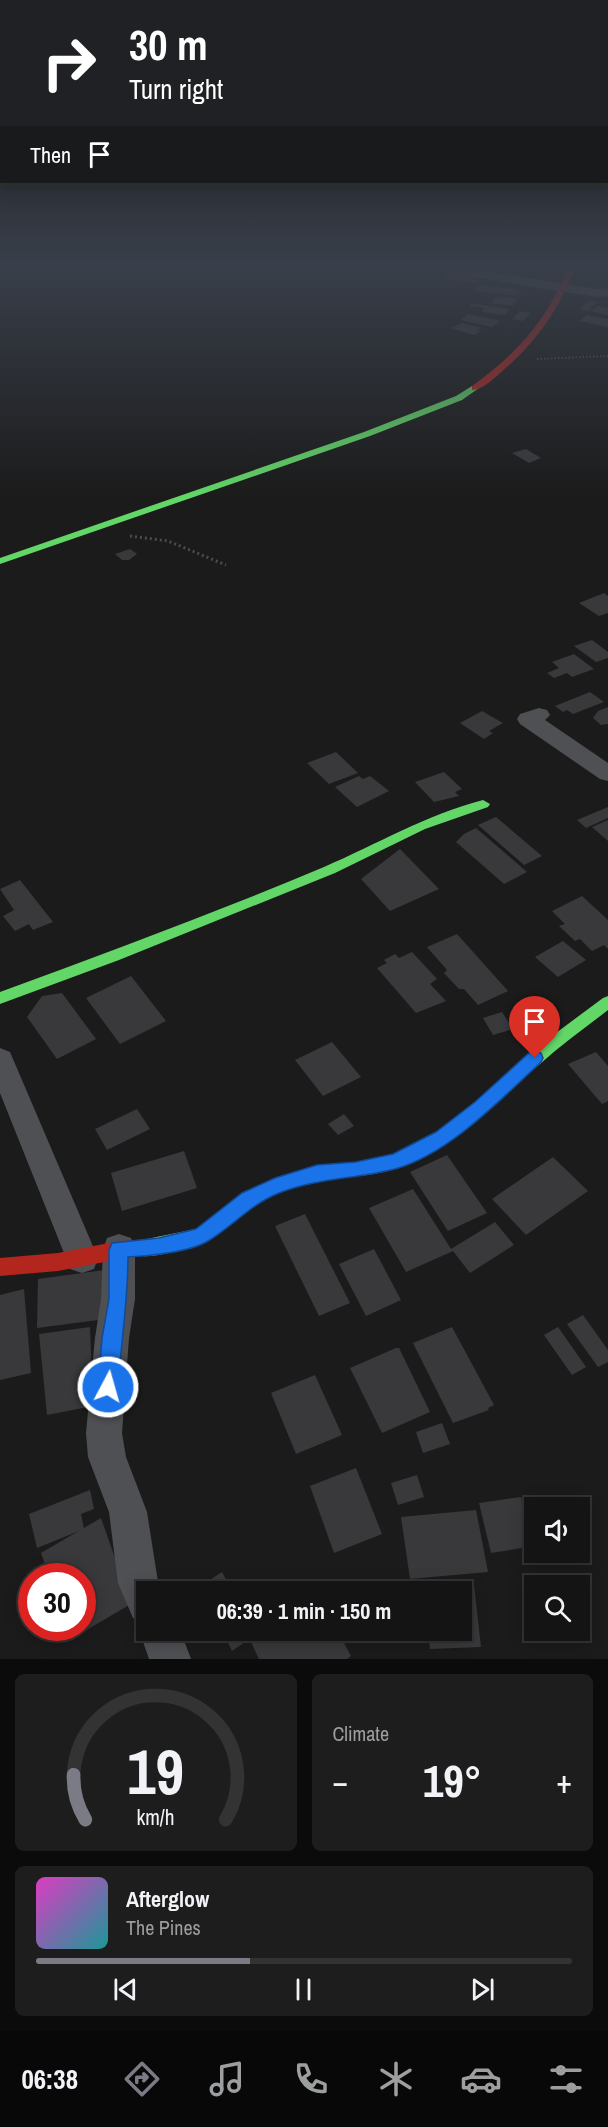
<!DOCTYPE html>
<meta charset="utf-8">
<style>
body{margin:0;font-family:"Archivo Narrow",sans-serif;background:#1d1d1d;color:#f1f3f6;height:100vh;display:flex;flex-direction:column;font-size:22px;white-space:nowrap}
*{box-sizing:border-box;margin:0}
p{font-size:20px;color:#9d9ea0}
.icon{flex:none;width:33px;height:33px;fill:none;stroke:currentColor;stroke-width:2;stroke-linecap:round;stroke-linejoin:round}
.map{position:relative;height:1659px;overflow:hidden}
.panel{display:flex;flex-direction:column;gap:15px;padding:15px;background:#0b0b0b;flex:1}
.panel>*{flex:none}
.guide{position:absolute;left:0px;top:0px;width:609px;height:183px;box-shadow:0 3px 15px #0003,0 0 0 2px #333334;background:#202124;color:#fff;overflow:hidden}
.buttons{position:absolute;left:524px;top:1497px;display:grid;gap:12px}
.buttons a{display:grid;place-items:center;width:66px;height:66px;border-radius:0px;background:#141414;box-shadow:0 3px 15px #0003,0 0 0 2px #333334;font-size:30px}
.speed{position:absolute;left:18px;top:1563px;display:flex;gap:12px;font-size:30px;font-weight:700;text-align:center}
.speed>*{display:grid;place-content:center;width:78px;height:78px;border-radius:50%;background:#141414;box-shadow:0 3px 15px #0003,0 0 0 2px #333334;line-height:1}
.speed .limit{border:9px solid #d22;background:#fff;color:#111}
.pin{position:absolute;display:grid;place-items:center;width:51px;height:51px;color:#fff;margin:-62px -26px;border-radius:50% 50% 50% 0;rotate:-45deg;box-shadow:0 0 6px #0007}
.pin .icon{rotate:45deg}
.me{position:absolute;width:66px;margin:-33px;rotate:6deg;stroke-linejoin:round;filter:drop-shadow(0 0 4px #0008)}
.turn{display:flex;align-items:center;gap:21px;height:126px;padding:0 30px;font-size:27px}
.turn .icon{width:78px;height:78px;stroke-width:2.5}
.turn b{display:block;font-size:42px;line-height:51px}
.then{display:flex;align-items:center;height:57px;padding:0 30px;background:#0003;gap:12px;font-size:22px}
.big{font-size:45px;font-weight:700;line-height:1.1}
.panel .widget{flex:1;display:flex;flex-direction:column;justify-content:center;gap:9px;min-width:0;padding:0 21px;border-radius:9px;background:#1d1d1d}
.panel .dial{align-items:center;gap:0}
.dial svg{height:156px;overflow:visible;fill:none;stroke:#333334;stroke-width:7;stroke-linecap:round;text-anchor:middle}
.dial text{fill:#f1f3f6;stroke:none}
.song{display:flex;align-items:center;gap:18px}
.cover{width:72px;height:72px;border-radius:9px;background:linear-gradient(135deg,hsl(310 70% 55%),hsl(180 70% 35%))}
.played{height:6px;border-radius:3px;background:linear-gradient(90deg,#7a7b84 40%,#333334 40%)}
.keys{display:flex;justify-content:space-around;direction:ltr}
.heat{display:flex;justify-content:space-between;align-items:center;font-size:33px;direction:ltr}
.panel .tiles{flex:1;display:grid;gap:15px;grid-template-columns:1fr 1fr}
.widget:last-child{grid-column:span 2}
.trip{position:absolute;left:136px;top:1581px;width:336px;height:60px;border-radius:0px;background:#141414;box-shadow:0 3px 15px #0003,0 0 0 2px #333334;font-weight:700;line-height:60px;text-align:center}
.dock{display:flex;height:96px;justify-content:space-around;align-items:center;background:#080808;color:#9d9ea0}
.dock .icon{width:42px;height:42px}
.dock .active{color:#7a7b84}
.dock b{font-size:27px;color:#f1f3f6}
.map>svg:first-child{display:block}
.building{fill:#39393b}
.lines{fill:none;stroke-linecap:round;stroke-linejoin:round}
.path-far1{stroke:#4b4c4f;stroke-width:2;stroke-dasharray:1.5 2;stroke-linecap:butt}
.path{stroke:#4b4c4f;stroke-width:3;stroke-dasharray:2 3;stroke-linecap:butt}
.street{fill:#4f5054;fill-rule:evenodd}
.fast{fill:#63d668;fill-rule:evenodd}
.jam{fill:#b3261e;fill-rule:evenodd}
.route{fill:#1a73e8;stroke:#114b97;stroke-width:1.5}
</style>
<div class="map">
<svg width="608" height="1659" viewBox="0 0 608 1659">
<rect width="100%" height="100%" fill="#1b1b1b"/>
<g class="building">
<path d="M449,272L481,276L476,283L444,279Z"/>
<path d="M478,285L521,290L518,296L474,291Z"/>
<path d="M496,296L517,299L513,306L491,303Z"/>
<path d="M589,301L598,302L588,311L579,309Z"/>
<path d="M470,303L509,309L505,315L481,312L484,308L470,306Z"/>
<path d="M598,306L608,308V315L590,311Z"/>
<path d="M520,311L531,313L523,321L512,319Z"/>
<path d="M469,314L500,321L492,327L460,320Z"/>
<path d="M587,315L608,319V327L579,321Z"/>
<path d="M462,323L482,328L477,330L481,331L474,335L451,328Z"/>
<path d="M526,449L541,458L529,463L512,453Z"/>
<path d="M130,549L137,554L129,560H122L115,554Z"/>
<path d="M604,593L608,596V613L599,616L579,603Z"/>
<path d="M592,640L608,652V658L596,662L574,646Z"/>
<path d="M574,654L594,669L572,677L567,673L554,678L547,673L559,668L552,662Z"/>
<path d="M590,692L604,702L573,714L567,710L563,712L555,706Z"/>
<path d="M608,707V724L601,725L593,718L598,711Z"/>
<path d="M482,711L503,723L489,731L493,733L484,739L460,723Z"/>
<path d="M336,752L358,773L329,784L307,763Z"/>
<path d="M444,772L462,789L455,792L459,796L434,802L415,782Z"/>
<path d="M359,776L363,779L370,776L389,791L357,807L335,787Z"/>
<path d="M608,807V818L586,828L577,820Z"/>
<path d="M496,817L542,856L524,865L478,825Z"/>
<path d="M608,820V841L592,827Z"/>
<path d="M476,828L527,872L504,884L456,842L464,834Z"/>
<path d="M400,849L439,889L390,911L361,879Z"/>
<path d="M20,880L53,922L33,930L29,924L15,931L3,916L14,910L0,889Z"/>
<path d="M582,896L608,920V949L604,945L592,951L580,939L575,941L559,926L565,924L552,911Z"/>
<path d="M457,934L508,991L478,1005L464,989H459L444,973L447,970L427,947Z"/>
<path d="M563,941L586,960L558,977L535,957Z"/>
<path d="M412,952L437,979L430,984L446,1001L416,1013L377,968L387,963L384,960L395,954L399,958Z"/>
<path d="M131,976L166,1021L120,1044L86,998Z"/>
<path d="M62,993L96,1039L57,1059L27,1017L42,996Z"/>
<path d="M502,1012L513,1029L493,1035L483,1018Z"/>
<path d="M332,1042L361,1077L323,1096L295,1060Z"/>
<path d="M596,1052L608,1066V1101L602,1104L568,1064Z"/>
<path d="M137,1109L150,1129L107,1150L95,1129Z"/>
<path d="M344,1114L354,1126L338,1135L328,1124Z"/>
<path d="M184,1151L197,1188L122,1211L111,1173Z"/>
<path d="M447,1155L487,1213L448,1231L410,1172Z"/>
<path d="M553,1157L588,1191L526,1235L492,1199Z"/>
<path d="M413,1189L451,1249L495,1222L514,1245L470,1273L453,1251L406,1272L369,1208Z"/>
<path d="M305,1214L350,1303L319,1316L275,1226Z"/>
<path d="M374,1249L401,1300L366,1316L339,1264Z"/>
<path d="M104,1270L106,1319L37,1328L38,1279Z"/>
<path d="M24,1289L31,1373L0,1380V1295Z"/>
<path d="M583,1315L608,1350V1362L598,1367L567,1324Z"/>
<path d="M90,1327L93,1406L47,1415L39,1334Z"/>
<path d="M452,1327L494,1405L488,1408L489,1410L453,1423L413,1343Z"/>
<path d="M558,1327L586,1367L572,1375L544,1335Z"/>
<path d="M396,1348H399L430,1412L382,1433L350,1368Z"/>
<path d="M315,1375L342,1435L296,1454L271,1393Z"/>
<path d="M442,1423L450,1444L423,1453L416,1432Z"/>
<path d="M356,1468L382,1534L334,1553L310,1486Z"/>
<path d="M417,1475L424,1497L398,1505L391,1483Z"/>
<path d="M90,1490L94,1509L81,1514L84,1529L37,1548L29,1514Z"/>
<path d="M521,1497L534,1546L491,1553L479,1503Z"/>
<path d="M476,1510L488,1572L410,1579L401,1517Z"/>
<path d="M101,1518L131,1604L71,1639L67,1628H82V1576H49L41,1553Z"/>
<path d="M222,1572L233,1592H202L199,1587Z"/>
<path d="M474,1585L481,1647L430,1649L428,1630H462V1592H424V1586Z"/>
<path d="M222,1630H253L255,1635L232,1651Z"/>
<path d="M267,1630H337L351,1656L347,1659H259L251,1642Z"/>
</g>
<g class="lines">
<path class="path-far1" d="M537,359L608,356"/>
<path class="path" d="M130,536L168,541L226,565"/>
<g class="street">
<path d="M430,265H448L597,289L608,288V296L597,297L435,271L431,270Z"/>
<path d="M539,708L547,710L550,715L545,720L608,763V781L600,779L520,724L517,719L520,714Z"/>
<path d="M0,1048L10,1052L98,1258L94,1269L82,1273L70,1269L66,1258L0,1093Z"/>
<path d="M119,1234L131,1238L135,1249V1299L129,1338L122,1433L126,1457L147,1512L158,1582L162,1592H147V1630H180L191,1659H149L139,1630L142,1622L133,1618L118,1583L109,1512L88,1457L86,1433L95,1338L101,1299L103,1249L107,1238Z"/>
</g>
<g class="fast">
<path d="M472,386L479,388L462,400L370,436L0,564V558L364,432L456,396Z"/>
<path d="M483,800L490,804L488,807L425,829L335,873L119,960L0,1004V992C108,952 217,912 324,867C377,844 426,815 483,800Z"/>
<path d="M608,996V1010C585,1028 561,1045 540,1064C494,1103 459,1142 402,1166C375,1178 345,1175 317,1181C271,1189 242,1214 207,1242L201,1244C181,1249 152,1261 132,1254L130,1248L132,1242L196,1229L242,1193L275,1178L317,1165L356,1162L393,1154L436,1133L475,1102L529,1053L603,998Z"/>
</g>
<g class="jam">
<path d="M569,265H576C560,309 535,344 499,374C492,380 482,390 472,390V386C517,354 550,317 569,265Z"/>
<path d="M139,1240L146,1242L148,1248L146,1254L58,1271L0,1276V1258L58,1253L119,1241Z"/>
</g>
</g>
<linearGradient id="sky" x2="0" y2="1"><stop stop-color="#0f0f0f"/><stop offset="0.53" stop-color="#393f4a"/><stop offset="1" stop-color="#393f4a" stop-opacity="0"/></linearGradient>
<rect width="608" height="498" fill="url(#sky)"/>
<path class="route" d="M535,1051L541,1053L543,1058L541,1062C500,1100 449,1154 395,1169C356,1179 316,1178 279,1193C251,1204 233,1226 208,1241C190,1252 150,1256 128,1257C128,1301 121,1343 118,1387L115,1394L108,1397L101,1394L98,1387L102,1338L109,1299V1250L112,1243L159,1238L196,1229L242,1193L275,1178L317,1165L356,1162L393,1154L436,1132L475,1102L529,1053Z"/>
</svg>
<div class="buttons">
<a><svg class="icon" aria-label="sound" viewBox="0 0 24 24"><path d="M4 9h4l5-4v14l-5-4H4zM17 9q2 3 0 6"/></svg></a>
<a><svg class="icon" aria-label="search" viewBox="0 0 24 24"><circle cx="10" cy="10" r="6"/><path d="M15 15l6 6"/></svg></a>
</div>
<div class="speed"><div class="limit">30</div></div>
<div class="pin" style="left:535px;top:1058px;background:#d93025"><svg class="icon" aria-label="arrive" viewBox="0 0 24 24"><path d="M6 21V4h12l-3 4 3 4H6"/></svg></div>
<svg class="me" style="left:108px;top:1387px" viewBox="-20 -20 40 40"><circle r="17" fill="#1a73e8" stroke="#fff" stroke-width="3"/><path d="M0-11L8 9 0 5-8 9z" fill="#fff"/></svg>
<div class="trip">06:39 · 1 min · 150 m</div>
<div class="guide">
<div class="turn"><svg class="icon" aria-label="right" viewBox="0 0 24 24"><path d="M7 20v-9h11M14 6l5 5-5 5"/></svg><div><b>30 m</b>Turn right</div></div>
<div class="then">Then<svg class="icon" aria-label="arrive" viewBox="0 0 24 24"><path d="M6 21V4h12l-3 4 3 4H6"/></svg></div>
</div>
</div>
<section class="panel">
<div class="tiles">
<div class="widget dial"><svg viewBox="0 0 100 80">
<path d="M14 69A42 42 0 1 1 86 69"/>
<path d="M14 69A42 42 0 0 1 8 46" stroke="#7a7b84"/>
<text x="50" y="56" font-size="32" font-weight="700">19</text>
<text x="50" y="72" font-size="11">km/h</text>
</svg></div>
<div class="widget"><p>Climate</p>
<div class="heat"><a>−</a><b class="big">19°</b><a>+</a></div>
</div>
<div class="widget">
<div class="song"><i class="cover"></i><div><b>Afterglow</b><p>The Pines</p></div></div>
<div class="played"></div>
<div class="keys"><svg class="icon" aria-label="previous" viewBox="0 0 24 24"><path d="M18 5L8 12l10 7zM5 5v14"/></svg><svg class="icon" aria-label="pause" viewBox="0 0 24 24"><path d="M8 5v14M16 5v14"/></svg><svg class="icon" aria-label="next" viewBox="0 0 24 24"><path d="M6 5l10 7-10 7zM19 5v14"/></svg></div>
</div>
</div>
</section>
<nav class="dock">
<b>06:38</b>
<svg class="icon active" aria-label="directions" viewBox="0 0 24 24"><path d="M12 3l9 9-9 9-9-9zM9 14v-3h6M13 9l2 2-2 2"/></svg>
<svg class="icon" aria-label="music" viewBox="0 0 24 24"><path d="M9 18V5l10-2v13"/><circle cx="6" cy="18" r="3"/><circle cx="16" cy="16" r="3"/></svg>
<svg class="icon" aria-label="phone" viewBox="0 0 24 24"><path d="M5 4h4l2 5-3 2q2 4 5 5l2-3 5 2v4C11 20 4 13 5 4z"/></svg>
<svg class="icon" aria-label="climate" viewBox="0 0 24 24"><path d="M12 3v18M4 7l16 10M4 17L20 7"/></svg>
<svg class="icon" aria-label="car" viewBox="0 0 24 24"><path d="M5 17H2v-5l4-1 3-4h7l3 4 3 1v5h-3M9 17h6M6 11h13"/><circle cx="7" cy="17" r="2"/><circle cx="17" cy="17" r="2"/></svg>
<svg class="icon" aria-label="filters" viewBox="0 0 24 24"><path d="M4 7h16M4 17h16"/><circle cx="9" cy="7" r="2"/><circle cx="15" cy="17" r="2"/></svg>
</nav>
